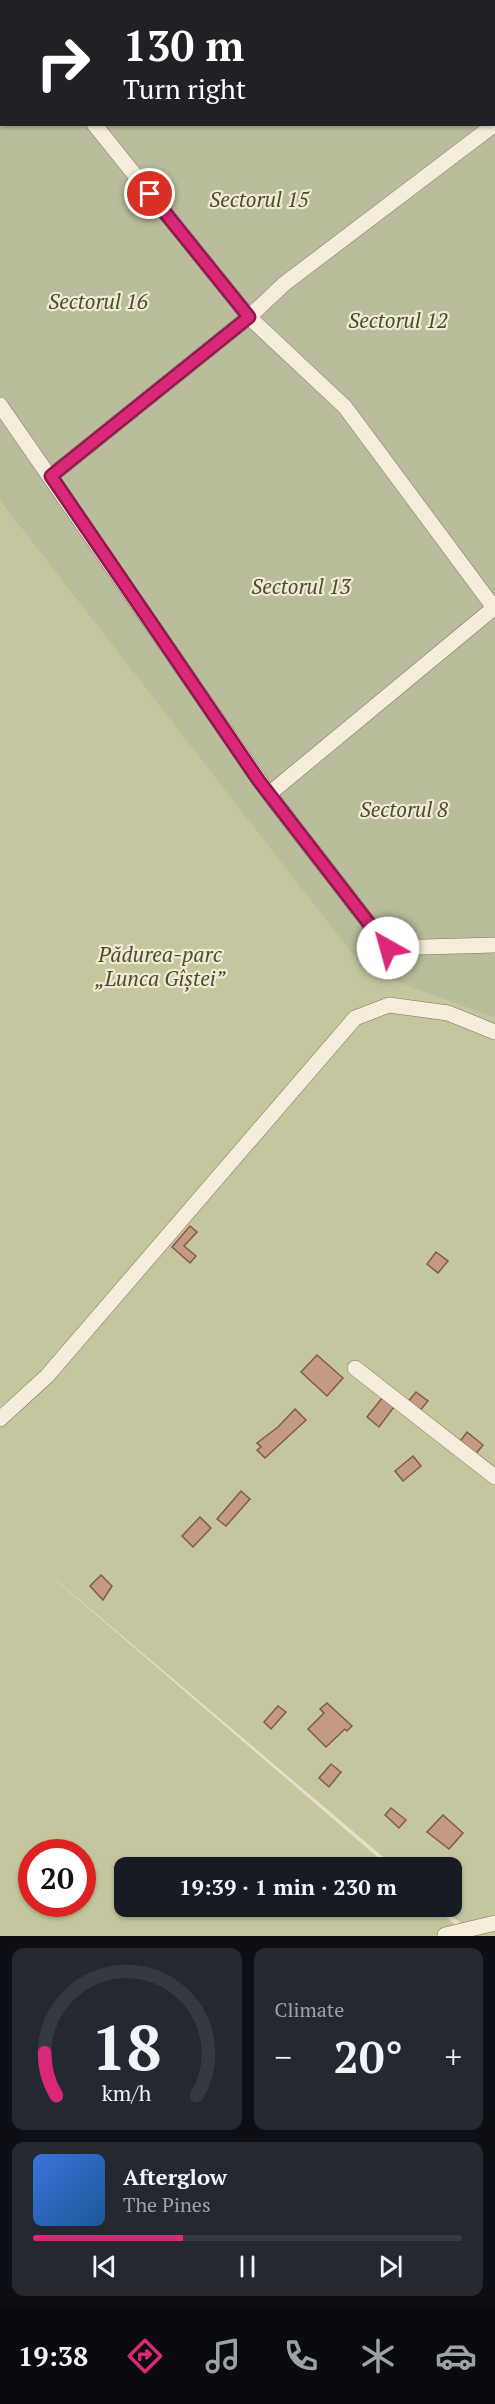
<!DOCTYPE html>
<meta charset="utf-8">
<style>
body{margin:0;font-family:"PT Serif",serif;background:#242831;color:#f1f3f6;height:100vh;display:flex;flex-direction:column;font-size:22px;white-space:nowrap}
*{box-sizing:border-box;margin:0}
p{font-size:20px;color:#9ea1a6}
.icon{flex:none;width:33px;height:33px;fill:none;stroke:currentColor;stroke-width:2;stroke-linecap:round;stroke-linejoin:round}
.map{position:relative;height:1936px;overflow:hidden}
.panel{display:flex;flex-direction:column;gap:12px;padding:12px;background:#0d0f14;flex:1}
.panel>*{flex:none}
.banner{position:absolute;left:0px;top:0px;width:495px;height:126px;box-shadow:0 2px 4px #0004;background:#202124;color:#fff;overflow:hidden}
.speed{position:absolute;left:18px;top:1839px;display:flex;gap:12px;font-size:30px;font-weight:700;text-align:center}
.speed>*{display:grid;place-content:center;width:78px;height:78px;border-radius:50%;background:#171b24;box-shadow:0 2px 4px #0004;line-height:1}
.speed .limit{border:9px solid #d22;background:#fff;color:#111}
.pin{position:absolute;display:grid;place-items:center;width:51px;height:51px;color:#fff;margin:-26px;border:3px solid #fff;border-radius:50%;box-shadow:0 2px 6px #0007}
.me{position:absolute;width:66px;margin:-33px;rotate:322deg;stroke-linejoin:round;filter:drop-shadow(0 0 4px #0008)}
.turn{display:flex;align-items:center;gap:21px;height:126px;padding:0 24px;font-size:27px}
.turn .icon{width:78px;height:78px;stroke-width:2.5}
.turn b{display:block;font-size:42px;line-height:51px}
.big{font-size:45px;font-weight:800;line-height:1.1}
.panel .widget{flex:1;display:flex;flex-direction:column;justify-content:center;gap:9px;min-width:0;padding:0 21px;border-radius:12px;background:#242831}
.panel .dial{align-items:center;gap:0}
.dial svg{height:156px;overflow:visible;fill:none;stroke:#363941;stroke-width:7;stroke-linecap:round;text-anchor:middle}
.dial text{fill:#f1f3f6;stroke:none}
.song{display:flex;align-items:center;gap:18px}
.cover{width:72px;height:72px;border-radius:9px;background:linear-gradient(135deg,hsl(220 70% 55%),hsl(210 70% 35%))}
.played{height:6px;border-radius:3px;background:linear-gradient(90deg,#db2777 35%,#363941 35%)}
.keys{display:flex;justify-content:space-around;direction:ltr}
.heat{display:flex;justify-content:space-between;align-items:center;font-size:33px;direction:ltr}
.panel .tiles{flex:1;display:grid;gap:12px;grid-template-columns:1fr 1fr}
.widget:last-child{grid-column:span 2}
.trip{position:absolute;left:114px;top:1857px;width:348px;height:60px;border-radius:12px;background:#171b24;box-shadow:0 2px 4px #0004;font-weight:800;line-height:60px;text-align:center}
.tabs{display:flex;height:96px;justify-content:space-around;align-items:center;background:#090b0e;color:#9ea1a6}
.tabs .icon{width:42px;height:42px}
.tabs .active{color:#db2777}
.tabs b{font-size:27px;color:#f1f3f6}
.map>svg:first-child{display:block}
.green{fill:#c4c79d;fill-rule:evenodd}
.cemetery{fill:#babd9b;fill-rule:evenodd}
.building{fill:#c49b82;stroke:#815c47;stroke-width:1.5}
.lines{fill:none;stroke-linecap:round;stroke-linejoin:round}
.lane-casing{stroke:#84715f;stroke-width:16}
.lane{stroke:#f5ecdb;stroke-width:15}
.route-casing{stroke:#8e194d;stroke-width:15}
.route{stroke:#db2777;stroke-width:10}
.labels{text-anchor:middle;stroke-width:4.5;stroke-linejoin:round;paint-order:stroke}
.park-label{font-size:21px;font-style:italic;fill:#48502a;stroke:#f2e9d7}
</style>
<div class="map">
<svg width="495" height="1936" viewBox="0 0 495 1936">
<rect width="100%" height="100%" fill="#eadec8"/>
<path class="green" d="M0,501L365,969L495,1018V1936H461L468,1929L441,1907L452,1906V1868L395,1867L29,1557L389,1867L124,1868V1906L434,1907L458,1927L450,1936H0ZM32,1852H82V1904H32Z"/>
<path class="cemetery" d="M0,0H495V1018L365,970L0,501ZM2,2H494V124H2Z"/>
<g class="building">
<path d="M190,1226L197,1232L184,1246L196,1256L190,1263L172,1247Z"/>
<path d="M436,1252L448,1261L438,1273L427,1264Z"/>
<path d="M317,1355L343,1378L327,1396L301,1372Z"/>
<path d="M416,1392L428,1401L418,1413L407,1403Z"/>
<path d="M382,1398L394,1407L379,1427L367,1417Z"/>
<path d="M295,1409L306,1420L265,1458L257,1450L261,1447L257,1443L278,1427Z"/>
<path d="M467,1432L483,1445L474,1456L458,1444Z"/>
<path d="M413,1456L421,1466L403,1481L395,1471Z"/>
<path d="M241,1491L250,1499L226,1526L217,1519Z"/>
<path d="M200,1517L211,1528L193,1547L182,1536Z"/>
<path d="M101,1575L112,1586L103,1600L90,1586Z"/>
<path d="M327,1703L352,1726L347,1731L345,1729L326,1747L308,1729L324,1713L320,1709Z"/>
<path d="M278,1706L286,1712L271,1729L264,1722Z"/>
<path d="M331,1764L341,1772L329,1787L319,1778Z"/>
<path d="M391,1808L406,1820L399,1828L385,1815Z"/>
<path d="M443,1815L463,1833L449,1849L427,1832Z"/>
</g>
<g class="lines">
<g class="lane-casing">
<g id="lane">
<path d="M382,0L384,2"/>
<path d="M0,9L2,11"/>
<path d="M94,124L249,317L345,407L495,609"/>
<path d="M0,405L269,794L388,948L495,945"/>
<path d="M51,476L249,317L284,284L495,124"/>
<path d="M269,794L495,607"/>
<path d="M355,1368L495,1477"/>
<path d="M0,1419L47,1376L355,1018L389,1005L448,1013L495,1032"/>
<path d="M445,1935L495,1923"/>
</g>
</g>
<use href="#lane" class="lane"/>
</g>
<g class="lines">
<g class="route-casing">
<path id="route" d="M150,194L249,317L51,476L259,781L388,948"/>
</g>
<use href="#route" class="route"/>
</g>
<g class="labels">
<g class="park-label">
<text x="259" y="207">Sectorul 15</text>
<text x="98" y="309">Sectorul 16</text>
<text x="398" y="328">Sectorul 12</text>
<text x="301" y="594">Sectorul 13</text>
<text x="404" y="817">Sectorul 8</text>
<text x="160" y="962">Pădurea-parc<tspan x="160" dy="24">„Lunca Gîștei”</tspan></text>
</g>
</g>
</svg>
<div class="speed"><div class="limit">20</div></div>
<div class="pin" style="left:150px;top:194px;background:#d93025"><svg class="icon" aria-label="arrive" viewBox="0 0 24 24"><path d="M6 21V4h12l-3 4 3 4H6"/></svg></div>
<svg class="me" style="left:388px;top:948px" viewBox="-20 -20 40 40"><circle r="19" fill="#fff"/><path d="M0-13L10 11 0 6-10 11z" fill="#db2777"/></svg>
<div class="trip">19:39 · 1 min · 230 m</div>
<div class="banner">
<div class="turn"><svg class="icon" aria-label="right" viewBox="0 0 24 24"><path d="M7 20v-9h11M14 6l5 5-5 5"/></svg><div><b>130 m</b>Turn right</div></div>
</div>
</div>
<section class="panel">
<div class="tiles">
<div class="widget dial"><svg viewBox="0 0 100 80">
<path d="M14 69A42 42 0 1 1 86 69"/>
<path d="M14 69A42 42 0 0 1 8 47" stroke="#db2777"/>
<text x="50" y="56" font-size="32" font-weight="700">18</text>
<text x="50" y="72" font-size="11">km/h</text>
</svg></div>
<div class="widget"><p>Climate</p>
<div class="heat"><a>−</a><b class="big">20°</b><a>+</a></div>
</div>
<div class="widget">
<div class="song"><i class="cover"></i><div><b>Afterglow</b><p>The Pines</p></div></div>
<div class="played"></div>
<div class="keys"><svg class="icon" aria-label="previous" viewBox="0 0 24 24"><path d="M18 5L8 12l10 7zM5 5v14"/></svg><svg class="icon" aria-label="pause" viewBox="0 0 24 24"><path d="M8 5v14M16 5v14"/></svg><svg class="icon" aria-label="next" viewBox="0 0 24 24"><path d="M6 5l10 7-10 7zM19 5v14"/></svg></div>
</div>
</div>
</section>
<nav class="tabs">
<b>19:38</b>
<svg class="icon active" aria-label="directions" viewBox="0 0 24 24"><path d="M12 3l9 9-9 9-9-9zM9 14v-3h6M13 9l2 2-2 2"/></svg>
<svg class="icon" aria-label="music" viewBox="0 0 24 24"><path d="M9 18V5l10-2v13"/><circle cx="6" cy="18" r="3"/><circle cx="16" cy="16" r="3"/></svg>
<svg class="icon" aria-label="phone" viewBox="0 0 24 24"><path d="M5 4h4l2 5-3 2q2 4 5 5l2-3 5 2v4C11 20 4 13 5 4z"/></svg>
<svg class="icon" aria-label="climate" viewBox="0 0 24 24"><path d="M12 3v18M4 7l16 10M4 17L20 7"/></svg>
<svg class="icon" aria-label="car" viewBox="0 0 24 24"><path d="M5 17H2v-5l4-1 3-4h7l3 4 3 1v5h-3M9 17h6M6 11h13"/><circle cx="7" cy="17" r="2"/><circle cx="17" cy="17" r="2"/></svg>
</nav>
